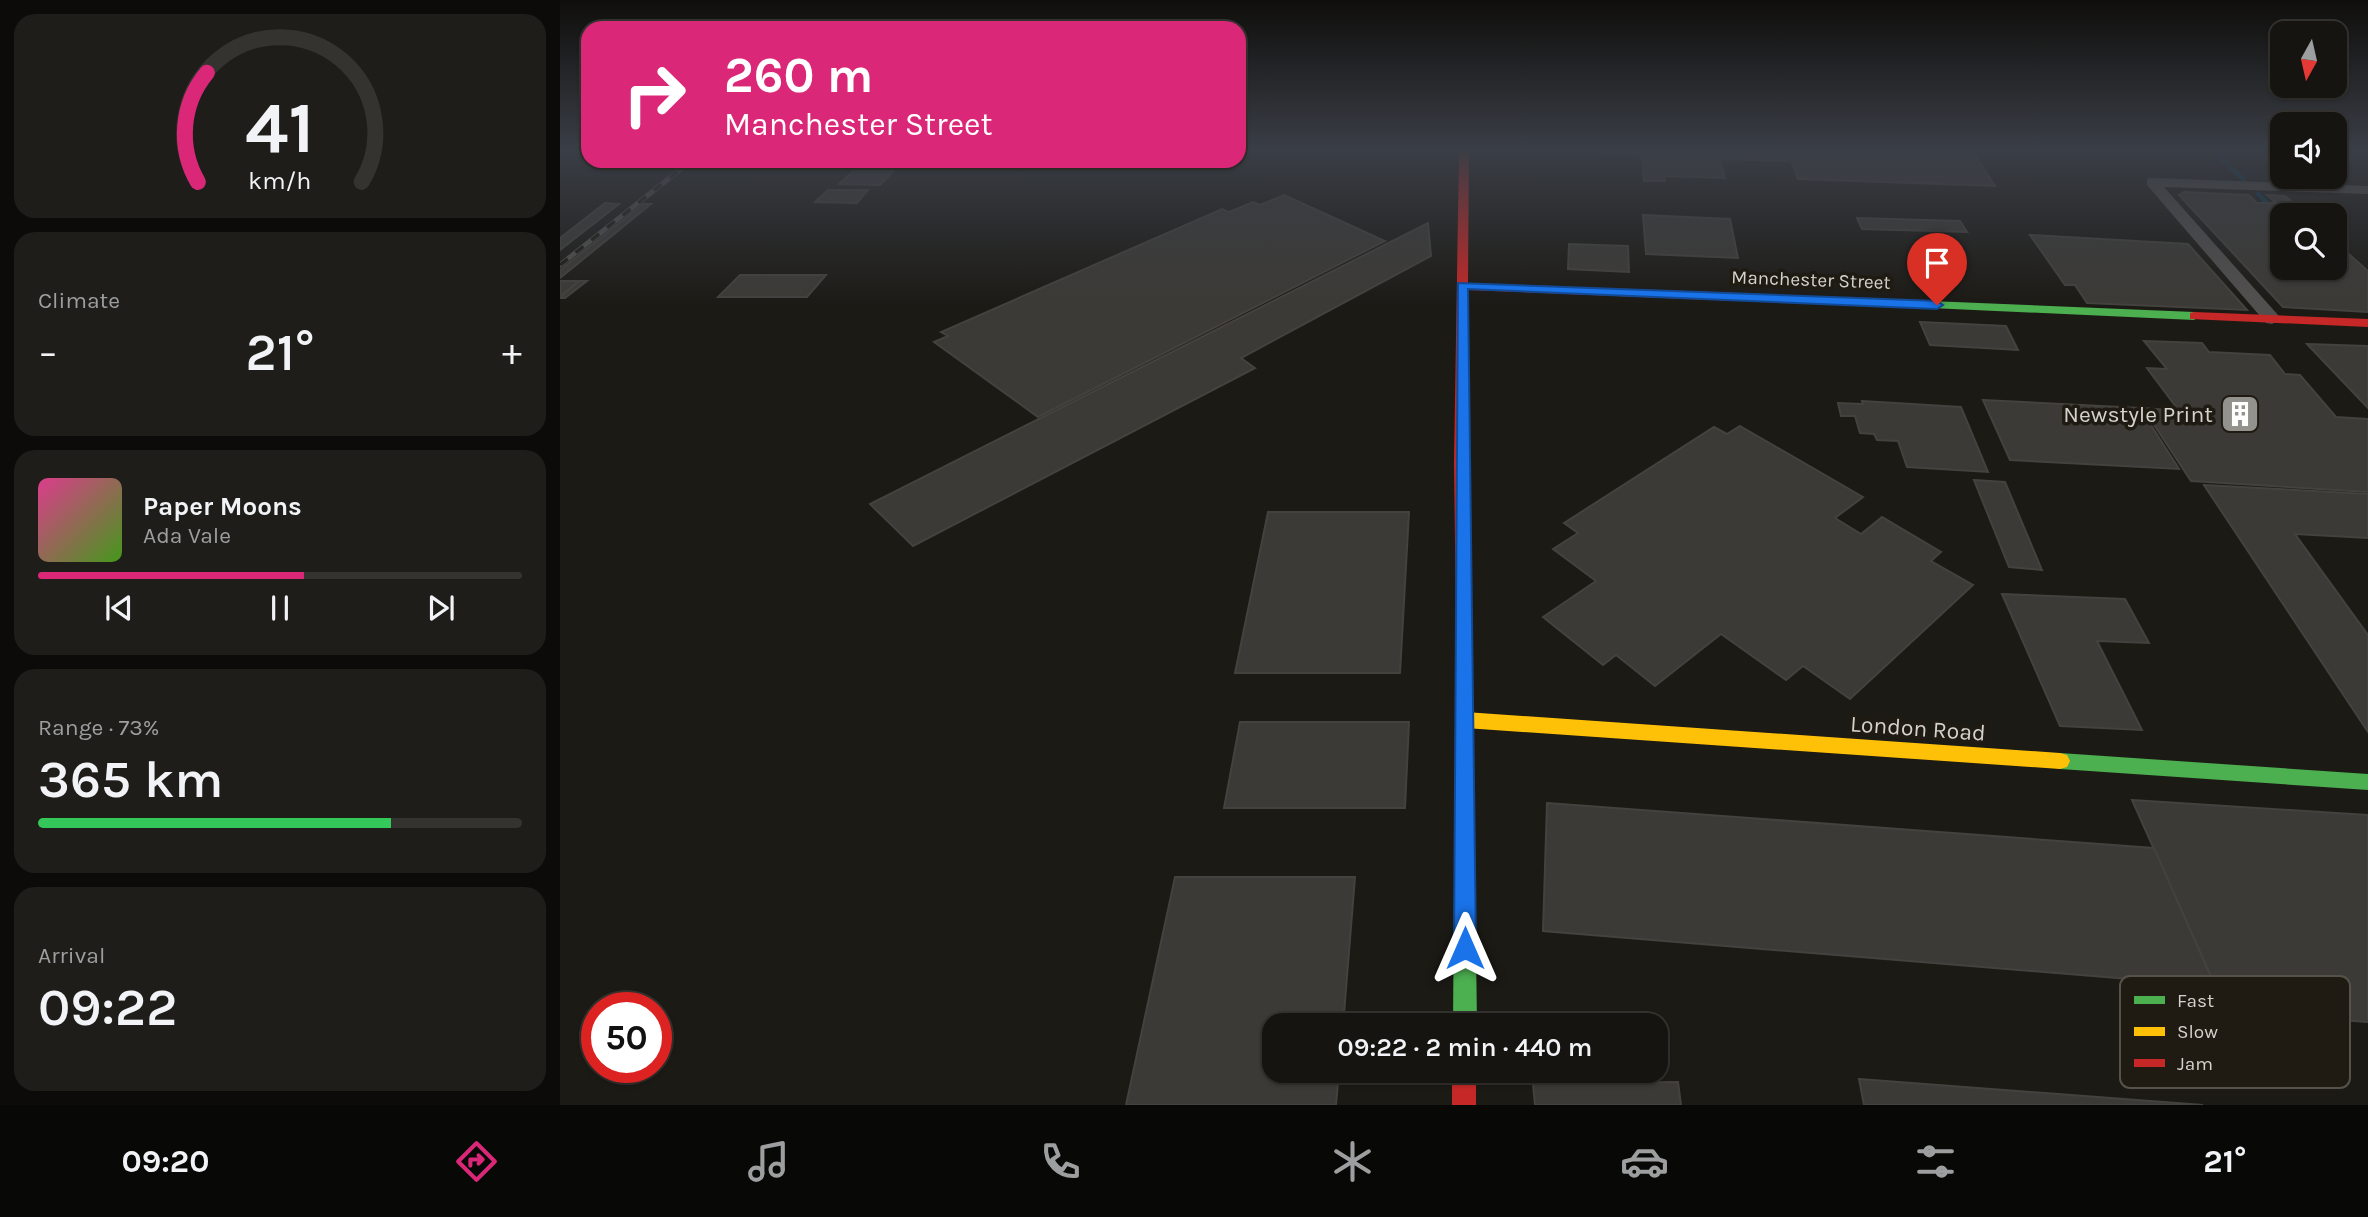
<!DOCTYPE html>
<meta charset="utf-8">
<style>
body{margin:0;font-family:Karla,sans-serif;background:#1e1d19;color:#f1f3f6;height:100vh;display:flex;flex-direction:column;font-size:26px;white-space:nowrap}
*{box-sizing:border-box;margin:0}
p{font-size:23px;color:#9d9e9f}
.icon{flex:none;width:38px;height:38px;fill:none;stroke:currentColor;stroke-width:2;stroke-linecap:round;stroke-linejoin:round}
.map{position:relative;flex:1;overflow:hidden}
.sheet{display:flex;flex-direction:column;gap:14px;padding:14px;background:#0c0b09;width:560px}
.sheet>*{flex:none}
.top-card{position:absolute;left:21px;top:21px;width:665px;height:147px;border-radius:21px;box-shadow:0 2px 5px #0004,0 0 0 2px #343330;background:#db2777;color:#fff;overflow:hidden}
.needle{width:46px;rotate:188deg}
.controls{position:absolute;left:1710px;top:21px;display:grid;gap:14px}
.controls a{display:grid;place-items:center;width:77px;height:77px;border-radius:14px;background:#151410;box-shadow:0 2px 5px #0004,0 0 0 2px #343330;font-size:35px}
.speed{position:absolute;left:21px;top:992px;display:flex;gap:14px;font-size:35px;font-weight:700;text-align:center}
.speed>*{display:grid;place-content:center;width:91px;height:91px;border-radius:50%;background:#151410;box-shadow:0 2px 5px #0004,0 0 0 2px #343330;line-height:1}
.speed .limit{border:10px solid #d22;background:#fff;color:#111}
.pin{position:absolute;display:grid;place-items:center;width:60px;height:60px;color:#fff;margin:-72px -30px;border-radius:50% 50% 50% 0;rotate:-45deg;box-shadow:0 0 7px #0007}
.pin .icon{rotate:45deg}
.me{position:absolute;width:77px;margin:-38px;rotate:0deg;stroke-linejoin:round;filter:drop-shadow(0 0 5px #0008)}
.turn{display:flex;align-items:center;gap:24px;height:147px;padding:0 28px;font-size:32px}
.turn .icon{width:91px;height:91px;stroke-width:2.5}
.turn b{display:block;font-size:49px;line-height:60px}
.big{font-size:52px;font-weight:600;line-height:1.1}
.sheet .widget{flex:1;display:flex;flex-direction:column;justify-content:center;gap:10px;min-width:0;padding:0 24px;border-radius:21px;background:#1e1d19}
.sheet .dial{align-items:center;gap:0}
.dial svg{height:182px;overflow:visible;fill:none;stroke:#343330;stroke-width:7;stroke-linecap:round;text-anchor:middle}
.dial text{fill:#f1f3f6;stroke:none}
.song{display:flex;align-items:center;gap:21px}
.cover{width:84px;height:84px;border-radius:10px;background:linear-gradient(135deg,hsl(330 70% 55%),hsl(100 70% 35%))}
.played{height:7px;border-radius:4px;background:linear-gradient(90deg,#db2777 55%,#343330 55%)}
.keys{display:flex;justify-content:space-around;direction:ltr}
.heat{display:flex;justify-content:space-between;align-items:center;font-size:38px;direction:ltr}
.charge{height:10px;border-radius:5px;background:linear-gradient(90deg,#34c759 73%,#343330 0)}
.trip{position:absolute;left:702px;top:1013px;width:406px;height:70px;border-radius:21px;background:#151410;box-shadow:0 2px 5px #0004,0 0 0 2px #343330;font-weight:600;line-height:70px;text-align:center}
.tab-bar{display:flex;height:112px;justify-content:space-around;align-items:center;background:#080806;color:#9d9e9f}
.tab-bar .icon{width:49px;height:49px}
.tab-bar .active{color:#db2777}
.tab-bar b{font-size:32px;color:#f1f3f6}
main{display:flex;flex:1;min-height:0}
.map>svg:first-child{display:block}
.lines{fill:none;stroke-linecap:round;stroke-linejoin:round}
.stream{stroke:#053953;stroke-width:4.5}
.building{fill:#3c3a36;stroke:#44423e;stroke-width:2}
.street{fill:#52504f;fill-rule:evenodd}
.fast{fill:#4caf50;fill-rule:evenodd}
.slow{fill:#ffc107;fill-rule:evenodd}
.jam{fill:#c62828;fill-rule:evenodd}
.rail-casing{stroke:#535250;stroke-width:5}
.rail{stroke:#1f1b12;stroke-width:3.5;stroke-dasharray:10;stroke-linecap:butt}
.route{fill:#1a73e8;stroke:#114b97;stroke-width:2}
.labels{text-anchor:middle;stroke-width:7;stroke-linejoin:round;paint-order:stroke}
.far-street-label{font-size:19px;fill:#d5d2cc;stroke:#1f1b12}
.poi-label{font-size:23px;fill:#d5d2cc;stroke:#1f1b12;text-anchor:end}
.street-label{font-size:23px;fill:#d5d2cc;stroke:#1f1b12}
.key{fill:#1f1b12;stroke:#56524a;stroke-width:2}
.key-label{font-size:19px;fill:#d5d2cc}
</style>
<main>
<section class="sheet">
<div class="widget dial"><svg viewBox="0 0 100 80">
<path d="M14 69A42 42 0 1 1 86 69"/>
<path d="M14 69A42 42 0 0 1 18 21" stroke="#db2777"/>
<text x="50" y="56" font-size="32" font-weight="700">41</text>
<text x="50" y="72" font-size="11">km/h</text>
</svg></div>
<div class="widget"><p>Climate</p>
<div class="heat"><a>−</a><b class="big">21°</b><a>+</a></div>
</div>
<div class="widget">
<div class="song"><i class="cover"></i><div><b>Paper Moons</b><p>Ada Vale</p></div></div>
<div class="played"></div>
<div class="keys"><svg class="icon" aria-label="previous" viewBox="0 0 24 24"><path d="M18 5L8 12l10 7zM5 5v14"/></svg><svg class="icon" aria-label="pause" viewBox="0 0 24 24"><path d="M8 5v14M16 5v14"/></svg><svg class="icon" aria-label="next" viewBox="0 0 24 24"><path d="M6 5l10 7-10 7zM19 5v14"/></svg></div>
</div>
<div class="widget"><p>Range · 73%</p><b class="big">365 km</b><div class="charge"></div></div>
<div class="widget"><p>Arrival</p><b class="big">09:22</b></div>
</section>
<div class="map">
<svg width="1808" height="1105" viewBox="0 0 1808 1105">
<rect width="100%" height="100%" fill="#1c1a15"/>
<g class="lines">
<g class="stream">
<path d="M1652,150L1684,180"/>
<path d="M1698,194L1707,203"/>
</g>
</g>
<g class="building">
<path d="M970,150H1412L1435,186L1238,179L1231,161L1160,159L1165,178L1104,176L1105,181H1084L1082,154Z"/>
<path d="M304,161H343L320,185L279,184Z"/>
<path d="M268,190H308L297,203L255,202Z"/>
<path d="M1624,192L1689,195L1697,203H1716L1707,195L1725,196L1747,215H1722V268H1774V241L1808,271V312L1723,307L1619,195Z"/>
<path d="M724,195L825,241L478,417L374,342L388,336L381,332L662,209L669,212L693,202L700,205Z"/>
<path d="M45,203L59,204L0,250V238Z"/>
<path d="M83,204H91L0,278V270Z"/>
<path d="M1083,215L1170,219L1178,258L1086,254Z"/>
<path d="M1297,218L1400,221L1407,232L1302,229Z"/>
<path d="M868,223L871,256L681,358L695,368L353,546L310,504Z"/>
<path d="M1470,235L1628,244L1687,310L1527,303L1515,285H1505Z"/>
<path d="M1009,244L1068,246L1069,272L1008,269Z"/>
<path d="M180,275H266L247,297H158Z"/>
<path d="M0,281H19L0,296Z"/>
<path d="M19,281H27L5,298H0Z"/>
<path d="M1360,322L1446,326L1458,350L1370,345Z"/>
<path d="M1584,341L1642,343L1649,352L1710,355L1725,374L1740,375L1776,417L1808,419V492L1631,481L1583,408L1619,411L1587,368L1607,369Z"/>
<path d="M1747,344L1808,346V408Z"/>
<path d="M1423,400L1580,408L1619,469L1450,460Z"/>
<path d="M1302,401L1401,407L1428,472L1347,467L1338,441L1317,440L1314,434L1300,433L1295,416H1281L1278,403L1303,404Z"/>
<path d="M1180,426L1303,497L1275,518L1301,534L1322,517L1381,552L1371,561L1413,585L1290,699L1243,666L1226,680L1161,634L1095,686L1056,655L1043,665L983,617L1036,581L993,549L1018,533L1004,523L1154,427L1167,434Z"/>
<path d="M1414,480L1445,482L1482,570L1449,567Z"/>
<path d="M1644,485L1808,494V538L1735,534L1808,635V732Z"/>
<path d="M708,512H849L840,673H675Z"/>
<path d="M1442,594L1565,599L1589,643L1537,641L1582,730L1500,726Z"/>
<path d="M680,722H849L845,808H664Z"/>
<path d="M1572,800L1808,815V1022L1667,1012Z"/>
<path d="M987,803L1594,848L1655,986L983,931Z"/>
<path d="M615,877H795L783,1026H714V1071H779L776,1105H566Z"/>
<path d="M1299,1079L1643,1105H1304Z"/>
<path d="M1118,1082L1121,1105H975L973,1084Z"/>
</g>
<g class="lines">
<path class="street" d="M1592,178L1808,186V194L1604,187L1718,315L1721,319L1712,324L1706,323L1587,185V179Z"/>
<g class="fast">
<path d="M1177,293L1634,312L1640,316L1634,320L1173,299L1171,297Z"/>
<path d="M904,618L910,619L912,624L917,1026H893L896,624L898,619Z"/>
<path d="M1500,753L1808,774V790L1500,769L1493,767L1490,761L1493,755Z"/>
</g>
<path class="slow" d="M905,712L1500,753L1507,755L1510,761L1507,767L1500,769L905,728L899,725L896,720L899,715Z"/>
<g class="jam">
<path d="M899,150H909L908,283L1177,293L1183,297L1177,301L908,290V463L912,624L910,629H898L896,624L894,463Z"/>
<path d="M1634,312L1808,319V327L1630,319V313Z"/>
<rect x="892" y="1071" width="24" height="34"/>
</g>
<g class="rail-casing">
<path id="rail" d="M0,265L131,161"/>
</g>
<use href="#rail" class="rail"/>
</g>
<linearGradient id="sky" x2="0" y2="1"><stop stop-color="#0f0e0c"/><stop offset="0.49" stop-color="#3a3e46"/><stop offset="1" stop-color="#3a3e46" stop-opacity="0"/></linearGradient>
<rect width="1808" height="305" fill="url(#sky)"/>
<path class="route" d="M898,283L1377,301L1383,305L1377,309L908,289L916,948L913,956L905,959L897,956L894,948Z"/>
<defs>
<g id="building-square" transform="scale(2.0125)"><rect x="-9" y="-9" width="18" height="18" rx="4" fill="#94928c" stroke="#1f1b12"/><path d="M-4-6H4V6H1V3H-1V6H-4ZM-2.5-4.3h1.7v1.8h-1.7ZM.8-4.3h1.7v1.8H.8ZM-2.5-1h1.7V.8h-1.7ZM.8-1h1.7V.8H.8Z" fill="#fff"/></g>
</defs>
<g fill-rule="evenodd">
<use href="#building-square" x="1680" y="414"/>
</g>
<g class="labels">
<g class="far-street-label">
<text transform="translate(1251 279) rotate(2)" y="7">Manchester Street</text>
</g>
<g class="poi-label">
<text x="1653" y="422">Newstyle Print</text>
</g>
<g class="street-label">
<text transform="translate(1358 728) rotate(4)" y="8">London Road</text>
</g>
</g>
<rect x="1560" y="976" width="230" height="112" rx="10" class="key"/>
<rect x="1574" y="996" width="31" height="8" fill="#4caf50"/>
<rect x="1574" y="1027" width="31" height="9" fill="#ffc107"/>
<rect x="1574" y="1059" width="31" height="8" fill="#c62828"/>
<g class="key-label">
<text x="1617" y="1007">Fast</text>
<text x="1617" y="1038">Slow</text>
<text x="1617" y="1070">Jam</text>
</g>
</svg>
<div class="controls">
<a><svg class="needle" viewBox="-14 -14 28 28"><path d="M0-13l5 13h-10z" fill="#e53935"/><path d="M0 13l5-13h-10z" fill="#9d9e9f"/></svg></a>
<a><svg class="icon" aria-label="sound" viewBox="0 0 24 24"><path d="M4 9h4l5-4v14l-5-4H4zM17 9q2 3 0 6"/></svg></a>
<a><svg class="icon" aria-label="search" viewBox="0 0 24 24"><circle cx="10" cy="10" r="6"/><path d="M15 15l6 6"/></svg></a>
</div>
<div class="speed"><div class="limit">50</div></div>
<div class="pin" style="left:1377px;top:305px;background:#d93025"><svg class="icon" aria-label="arrive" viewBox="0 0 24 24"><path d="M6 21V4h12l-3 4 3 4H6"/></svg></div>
<svg class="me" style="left:905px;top:948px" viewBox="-20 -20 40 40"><path d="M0-17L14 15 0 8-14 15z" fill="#1a73e8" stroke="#fff" stroke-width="4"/></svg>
<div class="trip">09:22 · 2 min · 440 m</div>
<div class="top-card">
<div class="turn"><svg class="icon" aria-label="right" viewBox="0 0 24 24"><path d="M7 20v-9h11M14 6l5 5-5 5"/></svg><div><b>260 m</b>Manchester Street</div></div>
</div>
</div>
</main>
<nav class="tab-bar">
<b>09:20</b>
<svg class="icon active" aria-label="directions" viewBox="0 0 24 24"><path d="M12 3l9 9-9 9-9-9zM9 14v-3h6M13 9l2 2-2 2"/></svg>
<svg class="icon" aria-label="music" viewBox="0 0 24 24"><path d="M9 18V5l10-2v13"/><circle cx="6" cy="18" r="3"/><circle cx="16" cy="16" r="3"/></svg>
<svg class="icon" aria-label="phone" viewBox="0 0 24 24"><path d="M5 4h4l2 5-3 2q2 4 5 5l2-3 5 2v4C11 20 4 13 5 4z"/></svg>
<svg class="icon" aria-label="climate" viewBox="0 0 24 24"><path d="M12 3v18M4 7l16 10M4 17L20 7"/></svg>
<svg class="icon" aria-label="car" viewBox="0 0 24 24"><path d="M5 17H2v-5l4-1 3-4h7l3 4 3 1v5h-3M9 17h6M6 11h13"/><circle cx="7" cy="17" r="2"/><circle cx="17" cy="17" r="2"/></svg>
<svg class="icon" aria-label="filters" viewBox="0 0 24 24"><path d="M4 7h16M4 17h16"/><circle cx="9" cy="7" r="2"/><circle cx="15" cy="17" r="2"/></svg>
<b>21°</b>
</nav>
